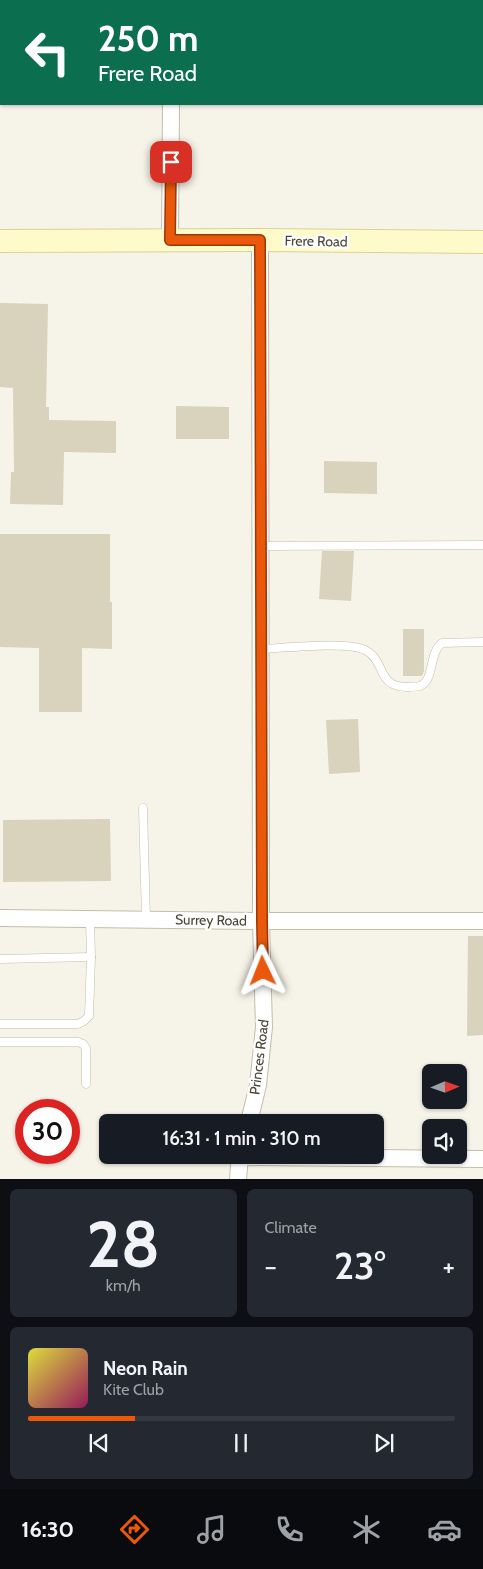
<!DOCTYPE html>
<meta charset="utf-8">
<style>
body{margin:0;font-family:Cabin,sans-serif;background:#242831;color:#f1f3f6;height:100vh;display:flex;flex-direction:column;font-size:19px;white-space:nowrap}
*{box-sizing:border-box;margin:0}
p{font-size:16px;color:#9ea1a6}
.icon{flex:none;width:28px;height:28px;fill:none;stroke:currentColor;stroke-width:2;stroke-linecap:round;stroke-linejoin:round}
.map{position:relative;height:1179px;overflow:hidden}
.sheet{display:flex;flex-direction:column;gap:10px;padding:10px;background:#0d0f14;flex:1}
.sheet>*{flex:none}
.hud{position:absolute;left:0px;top:0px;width:484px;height:105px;box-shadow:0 1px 4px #0004;background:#0b6e4f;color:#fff;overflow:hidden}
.needle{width:32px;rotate:88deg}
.fabs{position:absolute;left:422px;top:1064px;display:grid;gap:10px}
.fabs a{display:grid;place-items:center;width:45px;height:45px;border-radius:8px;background:#171b24;box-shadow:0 1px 4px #0004;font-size:25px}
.speed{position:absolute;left:15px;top:1099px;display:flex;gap:10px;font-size:25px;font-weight:700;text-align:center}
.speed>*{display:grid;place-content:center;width:65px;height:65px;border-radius:50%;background:#171b24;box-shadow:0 1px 4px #0004;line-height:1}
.speed .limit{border:8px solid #d22;background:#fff;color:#111}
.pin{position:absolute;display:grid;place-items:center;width:42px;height:42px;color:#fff;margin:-21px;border-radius:10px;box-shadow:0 2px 8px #0006}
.me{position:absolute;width:55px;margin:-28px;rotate:358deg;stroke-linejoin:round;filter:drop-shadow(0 0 4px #0008)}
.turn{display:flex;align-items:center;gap:18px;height:105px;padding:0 15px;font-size:22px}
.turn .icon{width:65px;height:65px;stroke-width:2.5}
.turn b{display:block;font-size:35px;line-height:42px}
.big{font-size:38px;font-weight:600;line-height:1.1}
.sheet .tile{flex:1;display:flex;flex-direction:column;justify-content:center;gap:8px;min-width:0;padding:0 18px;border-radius:8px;background:#242831}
.sheet .dial{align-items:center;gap:0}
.dial b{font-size:65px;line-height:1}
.song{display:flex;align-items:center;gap:15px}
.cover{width:60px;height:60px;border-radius:8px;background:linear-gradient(135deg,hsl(60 70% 55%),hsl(330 70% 35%))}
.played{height:5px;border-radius:2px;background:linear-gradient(90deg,#ea580c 25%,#363941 25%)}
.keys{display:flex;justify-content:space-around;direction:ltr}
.heat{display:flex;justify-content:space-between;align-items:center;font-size:28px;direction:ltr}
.sheet .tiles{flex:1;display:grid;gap:10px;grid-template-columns:1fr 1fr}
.tile:last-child{grid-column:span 2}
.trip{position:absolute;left:99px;top:1114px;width:285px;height:50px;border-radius:8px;background:#171b24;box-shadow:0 1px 4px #0004;font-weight:600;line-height:50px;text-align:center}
.tabs{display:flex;height:80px;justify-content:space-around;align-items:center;background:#090b0e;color:#9ea1a6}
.tabs .icon{width:35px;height:35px}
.tabs .on{color:#ea580c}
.tabs b{font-size:22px;color:#f1f3f6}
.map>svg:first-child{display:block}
.building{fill:#d9d2bc}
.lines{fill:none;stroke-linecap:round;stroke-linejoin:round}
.lane-casing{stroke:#c2beaa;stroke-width:9}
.street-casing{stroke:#c2beaa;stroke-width:18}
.secondary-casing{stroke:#dad293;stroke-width:24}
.lane{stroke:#fff;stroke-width:8}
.street{stroke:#fff;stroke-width:16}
.secondary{stroke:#fffac9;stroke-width:22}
.route-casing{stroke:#983908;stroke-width:12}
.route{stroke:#ea580c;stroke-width:9}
.labels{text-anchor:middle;stroke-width:5;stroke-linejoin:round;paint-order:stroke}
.street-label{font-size:14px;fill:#4a4536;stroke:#fff}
</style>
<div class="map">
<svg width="483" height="1179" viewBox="0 0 483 1179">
<rect width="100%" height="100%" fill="#f6f4e8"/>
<g class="building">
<path d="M0,303L48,304L46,407H49V420L116,421V453L64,452L63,505L10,504L11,472H14L13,388L0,387Z"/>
<path d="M176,406L229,407V439H176Z"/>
<path d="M324,461L377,462V494L324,493Z"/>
<path d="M0,534H110V602H112V649L82,648V712H39V648L0,647Z"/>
<path d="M322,551H354L351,601L319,599Z"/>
<path d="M403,629H424V671L422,676H403Z"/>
<path d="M358,719L360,772L329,774L326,720Z"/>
<path d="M110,819L111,881L3,882V820Z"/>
<path d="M468,936H483V1035L467,1036Z"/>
</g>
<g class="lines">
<g class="lane-casing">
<g id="lane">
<path d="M72,0V1"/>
<path d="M261,546L483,545"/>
<path d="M261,649C284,648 347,641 365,650C387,661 375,687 408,687C412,687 416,687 420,686C435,680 428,654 442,643L483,642"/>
<path d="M143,808L146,919"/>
<path d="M0,959L91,957"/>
<path d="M0,1024H78L84,1021L89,1016L91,957L90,919"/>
<path d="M0,1042H78L83,1044L86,1048V1084"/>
</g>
</g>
<g class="street-casing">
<g id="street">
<path d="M239,1V0"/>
<path d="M0,29H1"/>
<path d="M482,30H483"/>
<path d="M170,240L171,104"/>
<path d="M0,918L261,921H483"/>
<path d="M249,1122L258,1085L264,1027L261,921L260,240"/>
<path d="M240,1157L483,1159"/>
<path d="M238,1179L240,1155"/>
</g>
</g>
<g class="secondary-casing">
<path id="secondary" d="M0,241L260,240L483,242"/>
</g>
<use href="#lane" class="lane"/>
<use href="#street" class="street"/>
<use href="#secondary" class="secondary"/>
</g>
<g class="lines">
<g class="route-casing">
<path id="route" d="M171,162L170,240H260L262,921L263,971"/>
</g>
<use href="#route" class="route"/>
</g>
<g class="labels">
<g class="street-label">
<text transform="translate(316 241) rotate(1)" y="5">Frere Road</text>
<text transform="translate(211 920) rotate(1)" y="5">Surrey Road</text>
<text transform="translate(259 1057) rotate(-83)" y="5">Princes Road</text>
</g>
</g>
</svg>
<div class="fabs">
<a><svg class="needle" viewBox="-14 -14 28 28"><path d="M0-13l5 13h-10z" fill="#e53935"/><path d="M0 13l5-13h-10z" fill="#9ea1a6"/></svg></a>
<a><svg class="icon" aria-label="sound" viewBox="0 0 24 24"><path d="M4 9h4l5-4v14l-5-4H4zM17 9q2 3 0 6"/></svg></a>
</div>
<div class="speed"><div class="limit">30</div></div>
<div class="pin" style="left:171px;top:162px;background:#d93025"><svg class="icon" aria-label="arrive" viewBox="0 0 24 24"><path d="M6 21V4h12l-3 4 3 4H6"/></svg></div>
<svg class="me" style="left:263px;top:971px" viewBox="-20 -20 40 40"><path d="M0-17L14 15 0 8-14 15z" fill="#ea580c" stroke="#fff" stroke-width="4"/></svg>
<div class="trip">16:31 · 1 min · 310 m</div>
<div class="hud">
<div class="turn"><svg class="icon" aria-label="left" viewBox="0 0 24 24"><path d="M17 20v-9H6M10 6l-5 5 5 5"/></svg><div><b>250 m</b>Frere Road</div></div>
</div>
</div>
<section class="sheet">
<div class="tiles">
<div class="tile dial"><b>28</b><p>km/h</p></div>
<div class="tile"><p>Climate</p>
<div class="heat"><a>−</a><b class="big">23°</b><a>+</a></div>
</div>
<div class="tile">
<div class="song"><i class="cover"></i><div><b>Neon Rain</b><p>Kite Club</p></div></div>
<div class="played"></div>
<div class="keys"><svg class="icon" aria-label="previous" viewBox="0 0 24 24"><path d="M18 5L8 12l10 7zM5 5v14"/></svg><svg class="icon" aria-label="pause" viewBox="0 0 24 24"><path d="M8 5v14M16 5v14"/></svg><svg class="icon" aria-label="next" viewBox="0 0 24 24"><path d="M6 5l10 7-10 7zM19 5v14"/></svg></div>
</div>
</div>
</section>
<nav class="tabs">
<b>16:30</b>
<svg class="icon on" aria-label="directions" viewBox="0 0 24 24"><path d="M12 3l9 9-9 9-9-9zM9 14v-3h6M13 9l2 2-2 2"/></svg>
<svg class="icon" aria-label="music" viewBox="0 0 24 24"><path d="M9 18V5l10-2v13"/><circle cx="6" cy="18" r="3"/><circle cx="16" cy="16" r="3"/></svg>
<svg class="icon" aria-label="phone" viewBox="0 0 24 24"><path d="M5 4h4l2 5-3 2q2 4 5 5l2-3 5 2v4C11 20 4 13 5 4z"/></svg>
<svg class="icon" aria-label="climate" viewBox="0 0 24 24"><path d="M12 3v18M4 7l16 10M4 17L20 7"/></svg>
<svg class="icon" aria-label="car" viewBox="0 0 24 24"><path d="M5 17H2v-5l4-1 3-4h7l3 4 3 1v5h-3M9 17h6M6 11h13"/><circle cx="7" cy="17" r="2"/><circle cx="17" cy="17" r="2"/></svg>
</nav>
